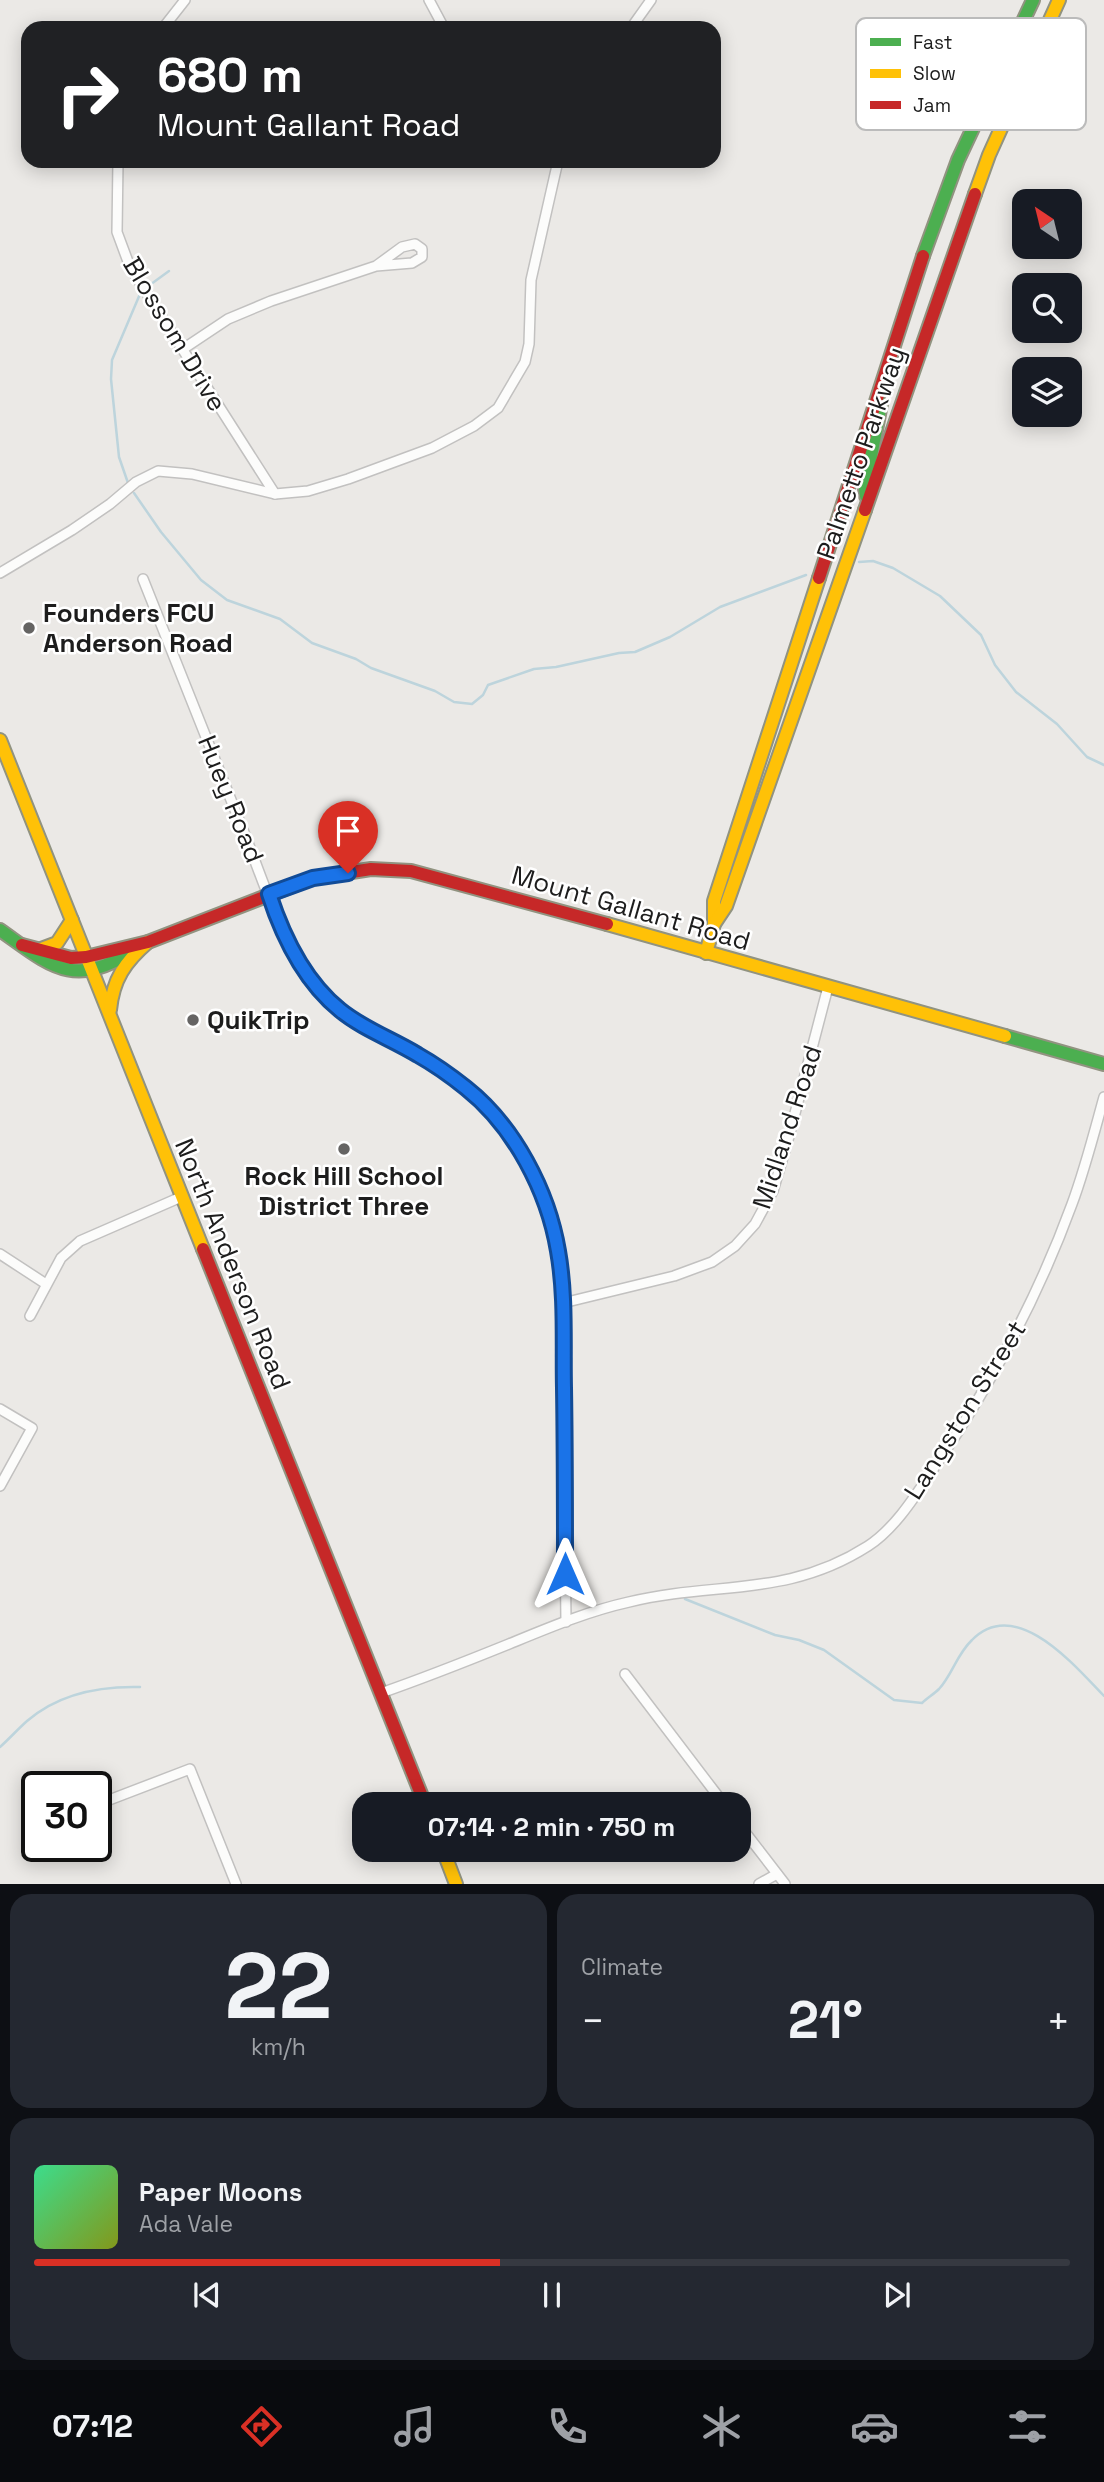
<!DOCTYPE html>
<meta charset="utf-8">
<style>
body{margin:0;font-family:"Space Grotesk",sans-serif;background:#242831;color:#f1f3f6;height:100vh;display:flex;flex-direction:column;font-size:26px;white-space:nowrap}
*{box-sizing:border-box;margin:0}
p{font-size:23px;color:#9ea1a6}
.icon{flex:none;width:38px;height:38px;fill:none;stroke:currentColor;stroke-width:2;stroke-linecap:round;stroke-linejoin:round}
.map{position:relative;height:1884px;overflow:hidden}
.panel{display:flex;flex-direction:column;gap:10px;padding:10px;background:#0d0f14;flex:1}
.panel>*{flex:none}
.hud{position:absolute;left:21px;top:21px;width:700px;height:147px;border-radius:21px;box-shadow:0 4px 18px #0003;background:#202124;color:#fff;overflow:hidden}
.needle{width:46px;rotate:325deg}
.controls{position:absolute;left:1012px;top:189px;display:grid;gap:14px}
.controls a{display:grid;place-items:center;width:70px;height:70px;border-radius:14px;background:#171b24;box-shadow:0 4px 18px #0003;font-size:35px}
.speed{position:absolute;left:21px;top:1771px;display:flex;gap:14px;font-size:35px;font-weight:700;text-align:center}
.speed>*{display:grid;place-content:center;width:91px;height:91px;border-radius:50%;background:#171b24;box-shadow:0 4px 18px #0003;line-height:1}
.speed .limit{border:4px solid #111;border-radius:10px;background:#fff;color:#111}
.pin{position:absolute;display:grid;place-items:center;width:60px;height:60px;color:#fff;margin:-72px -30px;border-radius:50% 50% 50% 0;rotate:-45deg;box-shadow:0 0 7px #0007}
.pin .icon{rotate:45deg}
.me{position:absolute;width:77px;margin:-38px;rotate:0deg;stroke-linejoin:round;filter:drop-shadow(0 0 5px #0008)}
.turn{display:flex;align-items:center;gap:24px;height:147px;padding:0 21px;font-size:32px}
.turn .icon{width:91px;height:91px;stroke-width:2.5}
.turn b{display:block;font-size:49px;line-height:60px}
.big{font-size:52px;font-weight:700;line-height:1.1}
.panel .tile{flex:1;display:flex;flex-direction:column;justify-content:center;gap:10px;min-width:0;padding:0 24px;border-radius:21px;background:#242831}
.panel .dial{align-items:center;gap:0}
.dial b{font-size:91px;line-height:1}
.song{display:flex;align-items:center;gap:21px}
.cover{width:84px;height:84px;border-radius:10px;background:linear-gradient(135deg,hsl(150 70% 55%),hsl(70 70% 35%))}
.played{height:7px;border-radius:4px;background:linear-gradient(90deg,#d93025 45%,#363941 45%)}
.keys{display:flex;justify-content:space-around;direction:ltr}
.heat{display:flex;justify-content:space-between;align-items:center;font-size:38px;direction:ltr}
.panel .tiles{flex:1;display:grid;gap:10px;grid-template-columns:1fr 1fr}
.tile:last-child{grid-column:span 2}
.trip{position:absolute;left:352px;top:1792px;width:399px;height:70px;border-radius:21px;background:#171b24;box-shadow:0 4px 18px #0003;font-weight:700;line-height:70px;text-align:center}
.tab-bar{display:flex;height:112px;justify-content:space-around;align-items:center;background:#090b0e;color:#9ea1a6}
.tab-bar .icon{width:49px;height:49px}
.tab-bar .on{color:#d93025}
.tab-bar b{font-size:32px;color:#f1f3f6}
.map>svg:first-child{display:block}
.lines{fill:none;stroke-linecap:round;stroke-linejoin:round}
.stream{stroke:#bdd4dc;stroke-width:2.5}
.street-casing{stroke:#c2c1c0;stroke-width:12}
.fast-casing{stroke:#919380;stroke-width:16}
.slow-casing{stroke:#919380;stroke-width:16}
.jam-casing{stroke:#919380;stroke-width:16}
.street{stroke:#fcfcfb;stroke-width:9}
.fast{stroke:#4caf50;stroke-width:12}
.slow{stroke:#ffc107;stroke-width:12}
.jam{stroke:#c62828;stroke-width:12}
.route-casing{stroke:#114b97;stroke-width:18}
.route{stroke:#1a73e8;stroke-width:12}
.poi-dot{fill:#656463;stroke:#fff;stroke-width:2.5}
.labels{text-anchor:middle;stroke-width:5;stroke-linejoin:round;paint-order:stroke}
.street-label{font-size:26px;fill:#1d1d1d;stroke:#fff}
.poi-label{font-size:26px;font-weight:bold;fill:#1d1d1d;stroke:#fff;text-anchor:start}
.key{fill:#fff;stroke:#bbb;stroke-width:2}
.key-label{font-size:19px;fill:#1d1d1d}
</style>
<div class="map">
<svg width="1104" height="1884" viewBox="0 0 1104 1884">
<rect width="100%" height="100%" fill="#ebe9e6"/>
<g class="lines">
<g class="stream">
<path d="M147,287L169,271"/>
<path d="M128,483L119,457L111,379L112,360L140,294"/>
<path d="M134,493L161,532L201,580L227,600L280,619L312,643L356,659L371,668L435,691L454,702L472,704L483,695L488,685L534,669L556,667L619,653L635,652L670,637L720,607L806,575"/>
<path d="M859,562L873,561L893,568L940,596L981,635L995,665L1016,692L1057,724L1087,757L1104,765"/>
<path d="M685,1599L775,1635L799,1640L824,1650L894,1700L922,1703C927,1698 934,1694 939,1689C952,1675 957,1654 972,1640C1016,1595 1075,1666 1104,1696"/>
<path d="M0,1747C9,1739 18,1729 27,1721C58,1694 100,1686 140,1687"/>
</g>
<g class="street-casing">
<g id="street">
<path d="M429,0L444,28"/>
<path d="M163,28L185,0"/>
<path d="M631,28L651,0"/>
<path d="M118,161L117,232L130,267L275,494"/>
<path d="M183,349L228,319L271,301L376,266L412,263L422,257V249L415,244L402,247L376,266"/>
<path d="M0,573L72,530L110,504L136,482L158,471L192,474L275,494L308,491L348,479L432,448L474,426L498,408L525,362L529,344L531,280L558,161"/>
<path d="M143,579C177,664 211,750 245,835C264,883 280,936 310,979C335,1016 380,1033 417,1054C506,1106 551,1186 562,1287L566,1622"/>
<path d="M0,1254L46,1284"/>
<path d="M563,1303L674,1276L712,1262L735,1246L755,1224L773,1191L788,1140L828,987"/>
<path d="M30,1316L61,1258L80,1241L181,1197"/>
<path d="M0,1409L32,1428L0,1486"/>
<path d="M625,1674L724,1804"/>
<path d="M381,1693C424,1678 467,1661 509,1644C548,1628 588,1611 629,1602C716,1581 787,1598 868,1546C896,1528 917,1493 936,1465C992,1383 1038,1297 1072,1204C1085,1169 1094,1133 1104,1097"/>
<path d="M96,1805L190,1769L236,1884"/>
<path d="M738,1823L785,1884"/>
<path d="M27,1832L37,1828"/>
<path d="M759,1884L777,1874"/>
</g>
</g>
<g class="fast-casing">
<g id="fast">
<path d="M923,256L958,160L1033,0"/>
<path d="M866,496L865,488L881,404"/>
<path d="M0,930C51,966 72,989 133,951"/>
<path d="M1005,1036L1104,1064"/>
</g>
</g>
<g class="slow-casing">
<g id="slow">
<path d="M975,194L989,155L1059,0"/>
<path d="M0,740L203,1249"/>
<path d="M607,924L1005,1036"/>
<path d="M714,924V901L819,578"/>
<path d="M41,949L57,943L72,920"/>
<path d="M706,953L714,924L726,906L865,510"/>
<path d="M110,1010C113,979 125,962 148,942"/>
<path d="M443,1850L456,1884"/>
</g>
</g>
<g class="jam-casing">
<g id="jam">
<path d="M865,510L975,194"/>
<path d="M819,578L923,256"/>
<path d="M22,945L71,958L86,957L148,942L313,878L371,869L411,871L607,924"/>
<path d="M203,1249L425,1804"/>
</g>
</g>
<use href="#street" class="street"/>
<use href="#fast" class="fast"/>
<use href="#slow" class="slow"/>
<use href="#jam" class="jam"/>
</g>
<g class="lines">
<g class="route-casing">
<path id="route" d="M348,873L313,878L269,894C283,937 304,981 340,1010C363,1029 392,1039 418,1055C434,1064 451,1076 466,1088C514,1126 548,1191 558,1251C566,1296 563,1343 564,1388C565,1450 565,1512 565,1574"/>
</g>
<use href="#route" class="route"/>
</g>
<g class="poi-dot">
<circle cx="29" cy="628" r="7"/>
<circle cx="193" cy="1020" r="7"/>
<circle cx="344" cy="1149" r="7"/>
</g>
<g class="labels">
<g class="street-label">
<text transform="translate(175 334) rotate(59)" y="9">Blossom Drive</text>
<text transform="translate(861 453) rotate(-71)" y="9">Palmetto Parkway</text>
<text transform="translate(231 799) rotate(68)" y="9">Huey Road</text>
<text transform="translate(631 908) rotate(16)" y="9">Mount Gallant Road</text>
<text transform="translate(787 1127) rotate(-72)" y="9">Midland Road</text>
<text transform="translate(233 1264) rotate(68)" y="9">North Anderson Road</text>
<text transform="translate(965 1410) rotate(-58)" y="9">Langston Street</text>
</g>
<g class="poi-label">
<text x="43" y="622">Founders FCU<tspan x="43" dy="30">Anderson Road</tspan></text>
<text x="207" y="1029">QuikTrip</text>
<text x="344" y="1185" text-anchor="middle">Rock Hill School<tspan x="344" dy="30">District Three</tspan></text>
</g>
</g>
<rect x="856" y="18" width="230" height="112" rx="10" class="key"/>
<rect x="870" y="38" width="31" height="8" fill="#4caf50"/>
<rect x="870" y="69" width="31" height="9" fill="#ffc107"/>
<rect x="870" y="101" width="31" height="8" fill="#c62828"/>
<g class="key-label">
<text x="913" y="49">Fast</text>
<text x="913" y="80">Slow</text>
<text x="913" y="112">Jam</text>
</g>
</svg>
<div class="controls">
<a><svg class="needle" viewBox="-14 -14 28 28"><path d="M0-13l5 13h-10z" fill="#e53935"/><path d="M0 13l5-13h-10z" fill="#9ea1a6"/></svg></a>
<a><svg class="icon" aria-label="search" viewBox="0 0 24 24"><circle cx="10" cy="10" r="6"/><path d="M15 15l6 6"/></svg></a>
<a><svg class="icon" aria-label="layers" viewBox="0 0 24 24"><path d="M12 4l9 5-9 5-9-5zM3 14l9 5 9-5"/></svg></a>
</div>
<div class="speed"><div class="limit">30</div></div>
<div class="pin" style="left:348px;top:873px;background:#d93025"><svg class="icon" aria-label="arrive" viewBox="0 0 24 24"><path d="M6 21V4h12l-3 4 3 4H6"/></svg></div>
<svg class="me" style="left:565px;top:1574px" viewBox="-20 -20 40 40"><path d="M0-17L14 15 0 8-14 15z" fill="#1a73e8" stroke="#fff" stroke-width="4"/></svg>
<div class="trip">07:14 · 2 min · 750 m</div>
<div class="hud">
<div class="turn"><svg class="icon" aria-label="right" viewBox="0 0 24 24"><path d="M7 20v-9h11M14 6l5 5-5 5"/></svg><div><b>680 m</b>Mount Gallant Road</div></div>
</div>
</div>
<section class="panel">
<div class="tiles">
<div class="tile dial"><b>22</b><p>km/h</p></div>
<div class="tile"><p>Climate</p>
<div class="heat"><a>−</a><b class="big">21°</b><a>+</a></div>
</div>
<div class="tile">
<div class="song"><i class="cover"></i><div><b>Paper Moons</b><p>Ada Vale</p></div></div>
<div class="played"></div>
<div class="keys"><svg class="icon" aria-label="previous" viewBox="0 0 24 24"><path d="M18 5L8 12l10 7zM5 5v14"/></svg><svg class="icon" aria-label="pause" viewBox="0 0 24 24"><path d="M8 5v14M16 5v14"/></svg><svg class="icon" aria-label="next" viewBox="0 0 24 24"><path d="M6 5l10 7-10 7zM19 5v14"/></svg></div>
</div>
</div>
</section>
<nav class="tab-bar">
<b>07:12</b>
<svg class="icon on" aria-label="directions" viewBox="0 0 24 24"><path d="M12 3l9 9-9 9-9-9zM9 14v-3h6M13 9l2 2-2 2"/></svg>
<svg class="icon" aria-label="music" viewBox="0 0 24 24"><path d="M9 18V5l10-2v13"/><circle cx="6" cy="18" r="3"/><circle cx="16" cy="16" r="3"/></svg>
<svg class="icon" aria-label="phone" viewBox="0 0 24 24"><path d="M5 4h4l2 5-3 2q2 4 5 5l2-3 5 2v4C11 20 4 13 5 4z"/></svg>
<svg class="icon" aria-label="climate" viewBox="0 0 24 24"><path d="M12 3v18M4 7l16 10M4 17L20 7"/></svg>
<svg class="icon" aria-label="car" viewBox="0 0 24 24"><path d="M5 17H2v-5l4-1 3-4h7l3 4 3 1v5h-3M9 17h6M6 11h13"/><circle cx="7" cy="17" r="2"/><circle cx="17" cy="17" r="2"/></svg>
<svg class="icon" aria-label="filters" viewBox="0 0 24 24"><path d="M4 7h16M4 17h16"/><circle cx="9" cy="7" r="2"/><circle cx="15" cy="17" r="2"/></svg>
</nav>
